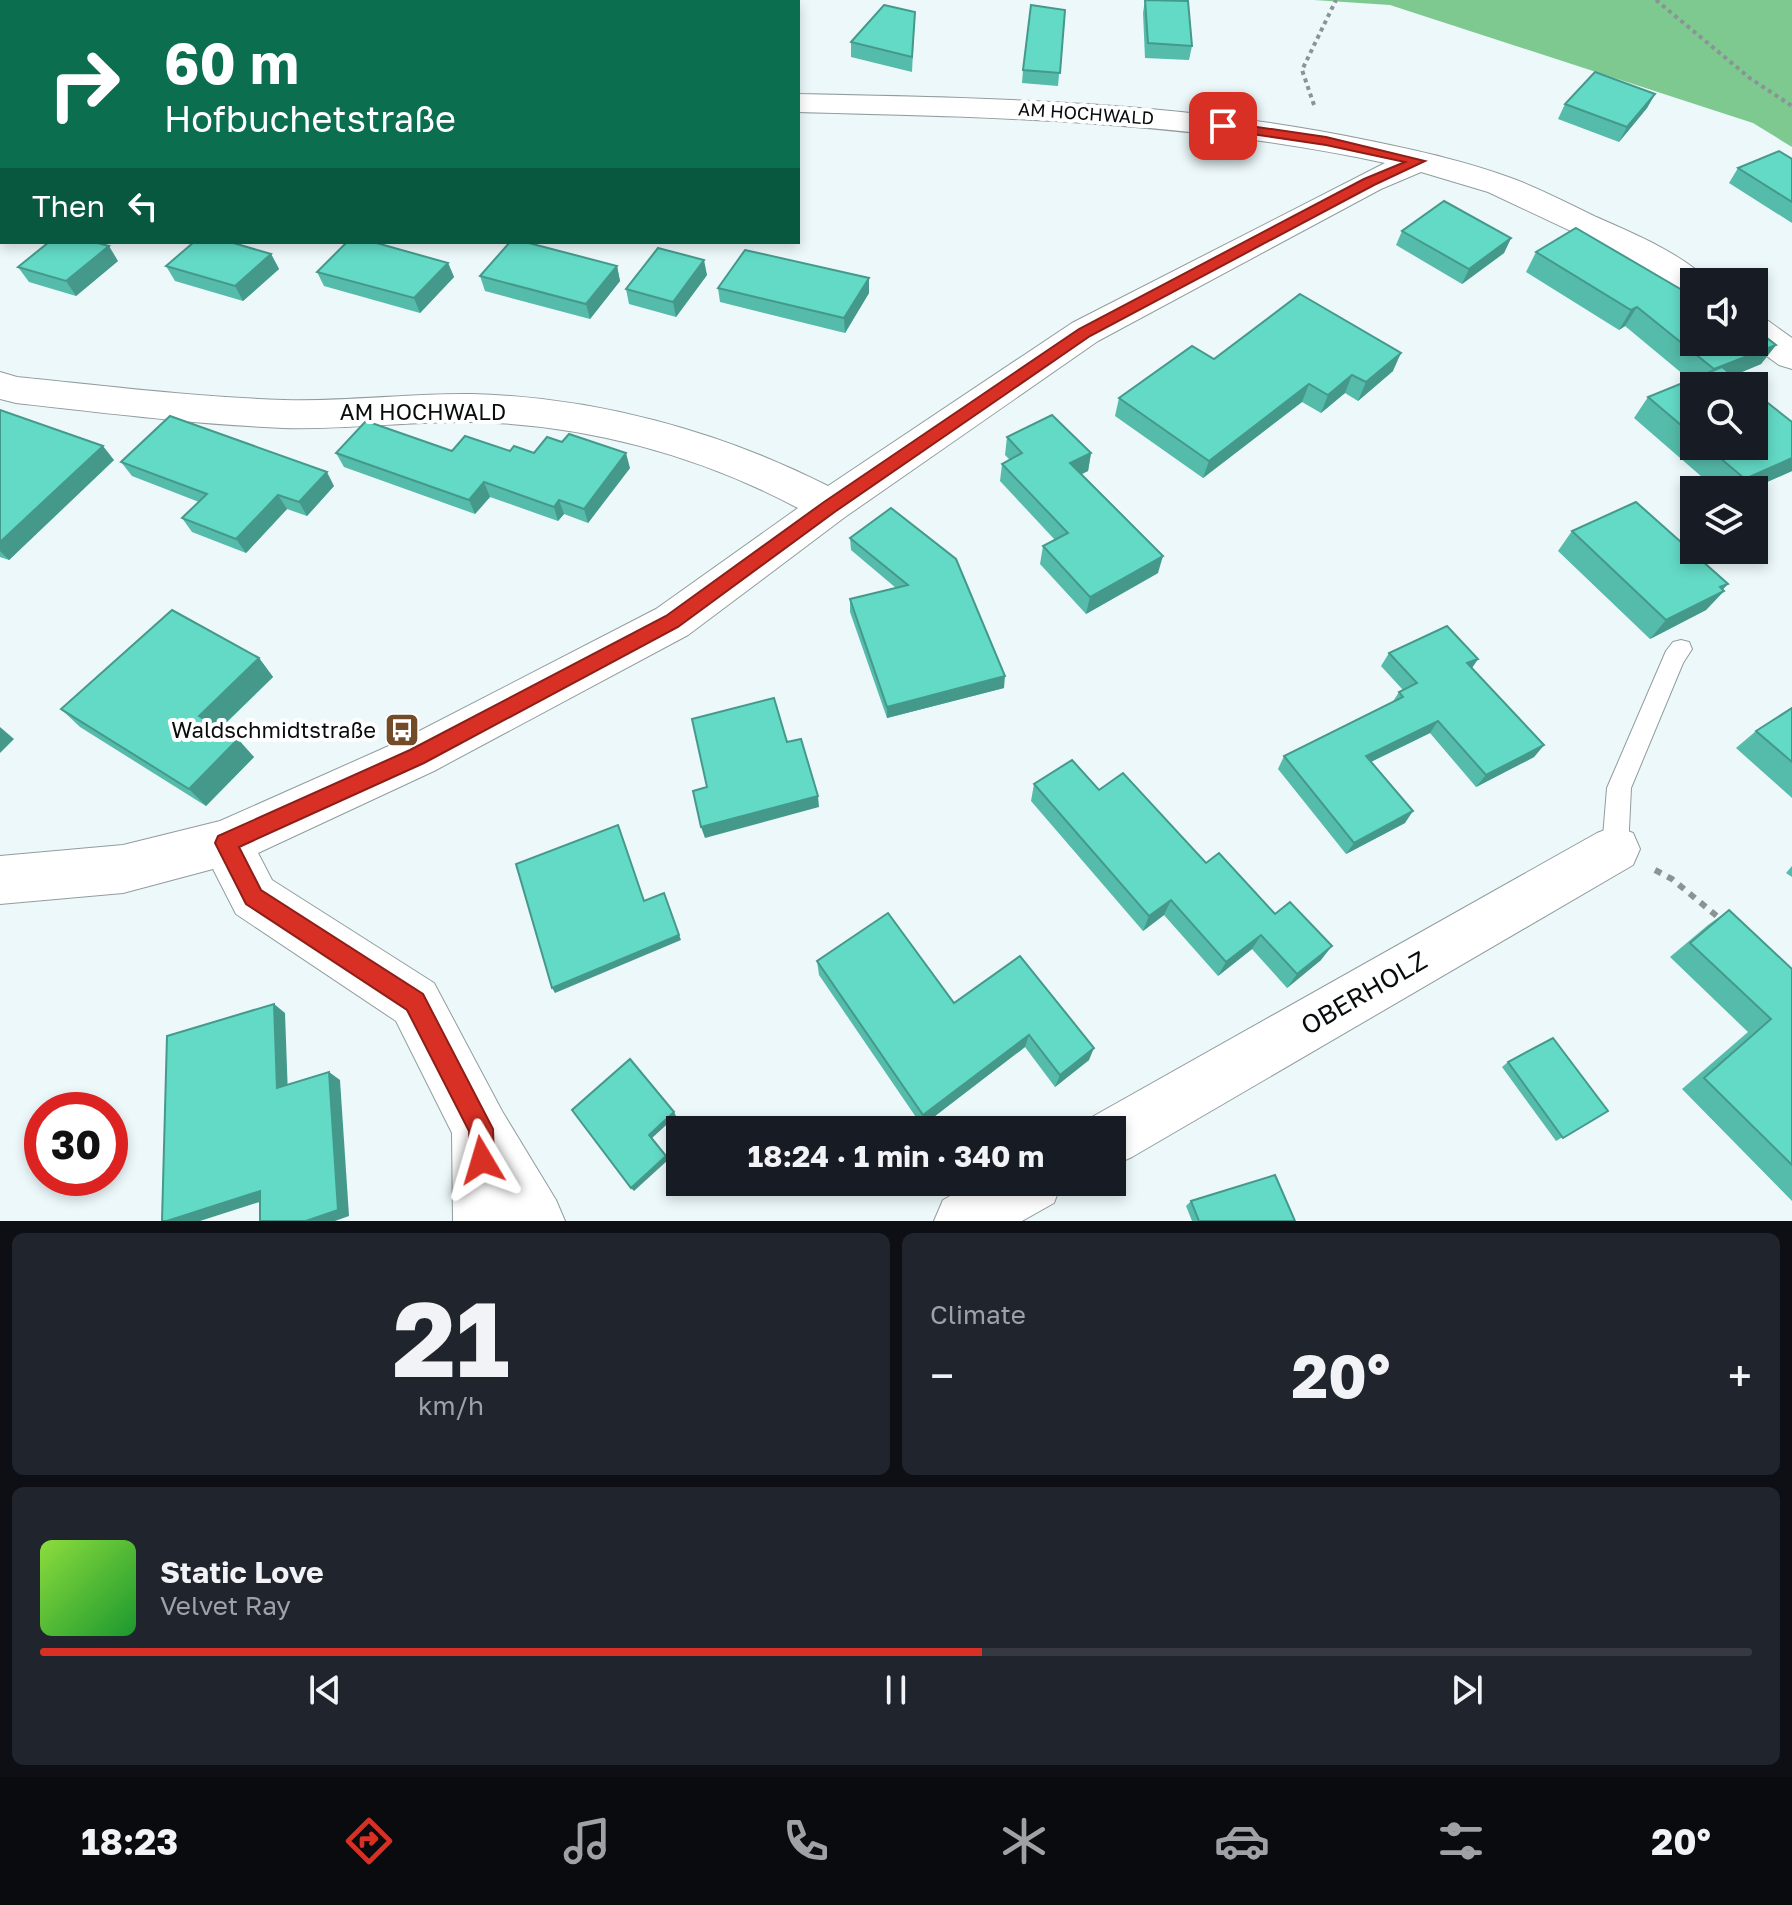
<!DOCTYPE html>
<meta charset="utf-8">
<style>
body{margin:0;font-family:"Golos Text",sans-serif;background:#20242c;color:#f1f3f6;height:100vh;display:flex;flex-direction:column;font-size:30px;white-space:nowrap}
*{box-sizing:border-box;margin:0}
p{font-size:26px;color:#9ea1a6}
.icon{flex:none;width:44px;height:44px;fill:none;stroke:currentColor;stroke-width:2;stroke-linecap:round;stroke-linejoin:round}
.map{position:relative;height:1221px;overflow:hidden}
.side{display:flex;flex-direction:column;gap:12px;padding:12px;background:#0d0f14;flex:1}
.side>*{flex:none}
.top-card{position:absolute;left:0px;top:0px;width:800px;height:244px;box-shadow:0 4px 12px #0003;background:#0b6e4f;color:#fff;overflow:hidden}
.tools{position:absolute;left:1680px;top:268px;display:grid;gap:16px}
.tools a{display:grid;place-items:center;width:88px;height:88px;border-radius:0px;background:#171b24;box-shadow:0 4px 12px #0003;font-size:40px}
.speed{position:absolute;left:24px;top:1092px;display:flex;gap:16px;font-size:40px;font-weight:700;text-align:center}
.speed>*{display:grid;place-content:center;width:104px;height:104px;border-radius:50%;background:#171b24;box-shadow:0 4px 12px #0003;line-height:1}
.speed .limit{border:12px solid #d22;background:#fff;color:#111}
.pin{position:absolute;display:grid;place-items:center;width:68px;height:68px;color:#fff;margin:-34px;border-radius:16px;box-shadow:0 4px 12px #0006}
.me{position:absolute;width:88px;margin:-44px;rotate:353deg;stroke-linejoin:round;filter:drop-shadow(0 0 6px #0008)}
.turn{display:flex;align-items:center;gap:28px;height:168px;padding:0 32px;font-size:36px}
.turn .icon{width:104px;height:104px;stroke-width:2.5}
.turn b{display:block;font-size:56px;line-height:68px}
.then{display:flex;align-items:center;height:76px;padding:0 32px;background:#0003;gap:16px;font-size:30px}
.big{font-size:60px;font-weight:700;line-height:1.1}
.side .tile{flex:1;display:flex;flex-direction:column;justify-content:center;gap:12px;min-width:0;padding:0 28px;border-radius:12px;background:#20242c}
.side .dial{align-items:center;gap:0}
.dial b{font-size:104px;line-height:1}
.song{display:flex;align-items:center;gap:24px}
.cover{width:96px;height:96px;border-radius:12px;background:linear-gradient(135deg,hsl(90 70% 55%),hsl(130 70% 35%))}
.played{height:8px;border-radius:4px;background:linear-gradient(90deg,#d93025 55%,#363941 55%)}
.keys{display:flex;justify-content:space-around;direction:ltr}
.heat{display:flex;justify-content:space-between;align-items:center;font-size:44px;direction:ltr}
.side .tiles{flex:1;display:grid;gap:12px;grid-template-columns:1fr 1fr}
.tile:last-child{grid-column:span 2}
.trip{position:absolute;left:666px;top:1116px;width:460px;height:80px;border-radius:0px;background:#171b24;box-shadow:0 4px 12px #0003;font-weight:700;line-height:80px;text-align:center}
.menu{display:flex;height:128px;justify-content:space-around;align-items:center;background:#090b0e;color:#9ea1a6}
.menu .icon{width:56px;height:56px}
.menu .active{color:#d93025}
.menu b{font-size:36px;color:#f1f3f6}
.map>svg:first-child{display:block}
.forest{fill:#7dc990}
.lines{fill:none;stroke-linecap:round;stroke-linejoin:round}
.service-casing{stroke:#919c9e;stroke-width:2}
.minor-casing{stroke:#919c9e;stroke-width:2}
.path-far1{stroke:#8b9495;stroke-width:4;stroke-dasharray:4 4;stroke-linecap:butt}
.path{stroke:#8b9495;stroke-width:6;stroke-dasharray:7 7;stroke-linecap:butt}
.service{fill:#fff;fill-rule:evenodd}
.minor{fill:#fff;fill-rule:evenodd}
.wall{fill:#5ba}
.shaded-wall{fill:#45998b}
.building{fill:#63dac6;stroke:#45998b;stroke-width:2}
.route{fill:#d93025;stroke:#8d1f18;stroke-width:2}
.labels{text-anchor:middle;stroke-width:8;stroke-linejoin:round;paint-order:stroke}
.far-street-label{font-size:18px;fill:#090c0d;stroke:#fff}
.street-label{font-size:22px;fill:#090c0d;stroke:#fff}
.poi-label{font-size:22px;fill:#090c0d;stroke:#fff;text-anchor:end}
.near-street-label{font-size:26px;fill:#090c0d;stroke:#fff}
</style>
<div class="map">
<svg width="1792" height="1221" viewBox="0 0 1792 1221">
<rect width="100%" height="100%" fill="#ecf8fa"/>
<path class="forest" d="M1314,0H1792V147L1753,123L1390,5Z"/>
<g class="lines">
<g class="service-casing">
<path id="service" d="M1681,640L1689,642L1692,649L1683,663L1631,788L1628,849L1624,857L1615,861L1606,857L1602,849L1607,788L1666,651L1673,642Z"/>
</g>
<g class="minor-casing">
<g id="minor">
<path d="M798,94C990,98 1183,101 1371,141C1418,151 1466,161 1511,178C1539,188 1567,203 1594,216C1628,231 1684,254 1709,282H1694V299L1681,295L1626,257L1488,192L1421,172L1381,189L1098,341L845,517L688,635L434,771L258,853L272,880L434,983L502,1111L556,1200L565,1221H453L452,1133L396,1021L236,914L213,869L123,893L0,904V856L123,845L220,821L400,741L656,609L798,508C698,455 584,424 471,422C409,421 345,430 283,428C194,424 105,413 16,403L0,399V372L17,377C106,386 195,397 284,400C346,402 409,393 472,394C594,397 720,431 828,486L1072,323L1385,163C1192,121 995,117 798,112Z"/>
<path d="M2,140V160L0,161V141Z"/>
<path d="M1754,317L1767,320L1792,338V369L1779,365L1747,342H1754Z"/>
<path d="M1615,826L1633,833L1640,849L1633,865L1132,1157L1112,1166V1130H1086L1092,1117L1597,833Z"/>
<path d="M975,1182H1062L1054,1203L1022,1221H934L943,1200Z"/>
</g>
</g>
<g class="path-far1">
<path d="M1656,0L1751,79L1792,106"/>
<path d="M123,2L126,0"/>
<path d="M1314,105L1302,70L1336,0"/>
</g>
<path class="path" d="M1655,870L1672,879L1724,922"/>
<use href="#service" class="service"/>
<use href="#minor" class="minor"/>
</g>
<g class="wall">
<path d="M1145,0L1192,46L1189,60L1145,58L1143,13Z"/>
<path d="M1065,10L1058,86L1022,83L1023,70Z"/>
<path d="M915,12L912,72L851,57V42Z"/>
<path d="M1655,94L1647,108L1619,142L1558,119L1565,104Z"/>
<path d="M1792,159V223L1729,183L1738,168Z"/>
<path d="M1402,231L1511,238L1504,253L1462,284L1396,245Z"/>
<path d="M1536,252L1776,345L1761,364L1733,376L1694,386V446H1754L1792,422V471L1749,490H1717L1634,418L1648,397L1690,380L1625,326L1619,330L1526,272Z"/>
<path d="M271,254L279,269L243,301L175,281L166,266Z"/>
<path d="M118,261L76,296L29,282L18,267Z"/>
<path d="M448,263L454,277L420,313L324,286L317,272Z"/>
<path d="M617,266L620,281L590,319L485,291L480,276Z"/>
<path d="M707,275L676,317L629,304L626,289Z"/>
<path d="M718,288L869,293L845,333L720,302Z"/>
<path d="M1214,359L1393,371L1358,401L1345,393L1321,413L1302,402L1203,478L1115,416L1119,398Z"/>
<path d="M0,410L114,460L9,560L0,557Z"/>
<path d="M1007,437L1091,453L1088,471L1081,474L1158,573L1086,614L1040,564L1043,546L1055,540L1000,481L1002,464L1010,460L1005,455Z"/>
<path d="M510,451L534,453L630,468L588,523L564,514L558,521L490,497L475,514L344,467L336,453Z"/>
<path d="M121,462L334,486L307,516L287,509L246,553L192,532L182,518L199,502L132,476Z"/>
<path d="M891,508L1004,688L887,718L850,612V599L896,588L851,550L850,538Z"/>
<path d="M1572,531L1728,584L1722,590L1724,591L1706,610L1650,639L1558,551Z"/>
<path d="M1389,653L1478,659L1472,668L1544,745L1534,757L1476,787L1430,733L1371,762L1405,823L1346,854L1278,769L1284,756L1392,703L1399,692L1403,690L1381,666Z"/>
<path d="M259,658L273,677L220,729L254,757L206,806L80,727L61,709Z"/>
<path d="M1792,708V798L1736,748L1756,731Z"/>
<path d="M1034,784L1099,790L1206,863L1275,914L1321,960L1287,988L1252,949L1218,976L1164,915L1143,931L1031,801Z"/>
<path d="M1792,866V877L1786,873Z"/>
<path d="M1729,910L1792,969V1201L1682,1089L1748,1032L1670,957L1708,925Z"/>
<path d="M817,961L954,1003L1089,1060L1055,1087L1025,1047L922,1126L819,975Z"/>
<path d="M1508,1062L1608,1111L1556,1141L1502,1067Z"/>
<path d="M1191,1201L1295,1221H1192L1186,1206Z"/>
</g>
<g class="shaded-wall">
<path d="M27,0H40L41,2H26Z"/>
<path d="M2,37V70L0,73V40Z"/>
<path d="M1655,94L1647,108L1619,142L1627,127Z"/>
<path d="M2,218V237L0,234V219Z"/>
<path d="M1511,238L1504,253L1462,284L1469,269Z"/>
<path d="M109,246L118,261L76,296L66,281Z"/>
<path d="M271,254L279,269L243,301L235,286Z"/>
<path d="M704,260L707,275L676,317L673,302Z"/>
<path d="M448,263L454,277L420,313L414,298Z"/>
<path d="M617,266L620,281L590,319L586,304Z"/>
<path d="M869,278V293L845,333L844,318Z"/>
<path d="M1637,307L1625,326L1619,330L1631,310Z"/>
<path d="M1776,345L1761,364L1707,386L1714,369Z"/>
<path d="M1401,353L1393,371L1358,401L1366,382Z"/>
<path d="M1352,375L1345,393L1321,413L1328,395Z"/>
<path d="M1309,384L1302,402L1203,478L1209,461Z"/>
<path d="M103,446L114,460L9,560L0,551V542Z"/>
<path d="M626,453L630,468L588,523L584,509Z"/>
<path d="M1091,453L1088,471L1068,481L1070,463Z"/>
<path d="M1792,458V471L1749,490H1736L1745,479Z"/>
<path d="M327,472L334,486L307,516L299,502Z"/>
<path d="M484,482L490,497L475,514L469,500Z"/>
<path d="M278,495L287,509L246,553L236,539Z"/>
<path d="M559,500L564,514L558,521L554,507Z"/>
<path d="M1163,556L1158,573L1086,614L1090,597Z"/>
<path d="M1728,584L1719,593L1724,591L1706,610L1650,639L1666,620Z"/>
<path d="M259,658L273,677L214,734L199,716Z"/>
<path d="M1478,659L1469,672L1467,663Z"/>
<path d="M1005,676L1004,688L887,718V707Z"/>
<path d="M1438,721L1430,733L1358,768L1366,756Z"/>
<path d="M0,727L14,739L0,753Z"/>
<path d="M238,739L254,757L206,806L189,789Z"/>
<path d="M1544,745L1534,757L1476,787L1486,775Z"/>
<path d="M818,796L819,807L705,838L701,827Z"/>
<path d="M1413,811L1405,823L1346,854L1354,843Z"/>
<path d="M664,893L681,940L555,993L552,988Z"/>
<path d="M1171,900L1164,915L1143,931L1149,916Z"/>
<path d="M1261,935L1252,949L1218,976L1226,962Z"/>
<path d="M1332,946L1321,960L1287,988L1297,974Z"/>
<path d="M274,1004L285,1013L288,1096L277,1088Z"/>
<path d="M1029,1035L1025,1047L922,1126L923,1115Z"/>
<path d="M1094,1048L1089,1060L1055,1087L1060,1075Z"/>
<path d="M329,1072L340,1080L349,1216L335,1221H306Z"/>
<path d="M674,1112L676,1116L651,1139L649,1135Z"/>
<path d="M666,1156L668,1160L634,1191L631,1188Z"/>
<path d="M260,1191L272,1198L200,1221H167Z"/>
</g>
<g class="building">
<path d="M0,0H27L26,2H2V37L0,40Z"/>
<path d="M161,0H262L266,1L264,2H158Z"/>
<path d="M1145,0L1188,1L1192,46L1148,43Z"/>
<path d="M884,5L915,12L912,57L851,42Z"/>
<path d="M1031,5L1065,10L1060,73L1023,70Z"/>
<path d="M1595,72L1655,94L1627,127L1565,104Z"/>
<path d="M1779,151L1792,159V202L1738,168Z"/>
<path d="M0,177L2,178V218L0,219Z"/>
<path d="M1444,201L1511,238L1469,269L1402,231Z"/>
<path d="M1576,228L1694,297V342H1754V328L1776,345L1714,369L1637,307L1631,310L1536,252Z"/>
<path d="M49,242H94L109,246L66,281L18,267Z"/>
<path d="M194,242H230L271,254L235,286L166,266Z"/>
<path d="M347,242H373L448,263L414,298L317,272Z"/>
<path d="M510,242H525L617,266L586,304L480,276Z"/>
<path d="M658,248L704,260L673,302L626,289Z"/>
<path d="M745,250L869,278L844,318L718,288Z"/>
<path d="M1300,294L1401,353L1366,382L1352,375L1328,395L1309,384L1209,461L1119,398L1192,346L1214,359Z"/>
<path d="M1722,367L1746,386H1694V436L1648,397Z"/>
<path d="M1754,392L1792,422V458L1745,479L1706,446H1754Z"/>
<path d="M0,410L103,446L0,542Z"/>
<path d="M1052,415L1091,453L1070,463L1163,556L1090,597L1043,546L1068,533L1002,464L1022,453L1007,437Z"/>
<path d="M170,416L327,472L299,502L278,495L236,539L182,518L207,494L121,462Z"/>
<path d="M366,421L452,451L465,436L510,451L514,446L534,453L547,437L562,442L569,434L626,453L584,509L559,500L554,507L484,482L469,500L336,453Z"/>
<path d="M1636,502L1728,584L1720,587L1724,591L1666,620L1572,531Z"/>
<path d="M891,508L956,559L1005,676L887,707L850,599L908,585L850,538Z"/>
<path d="M172,610L259,658L199,716L238,739L189,789L61,709Z"/>
<path d="M1447,626L1478,659L1467,663L1544,745L1486,775L1438,721L1366,756L1413,811L1354,843L1284,756L1403,697L1399,692L1417,683L1389,653Z"/>
<path d="M774,698L787,742L801,739L818,796L701,827L693,791L707,787L692,719Z"/>
<path d="M1792,708V762L1756,731Z"/>
<path d="M1072,760L1099,790L1123,773L1206,863L1219,853L1275,914L1290,902L1332,946L1297,974L1261,935L1226,962L1171,900L1149,916L1034,784Z"/>
<path d="M618,825L644,901L664,893L679,935L552,988L516,864Z"/>
<path d="M1729,910L1792,969V1165L1704,1078L1771,1019L1690,943Z"/>
<path d="M888,913L954,1003L1020,956L1094,1048L1060,1075L1029,1035L923,1115L817,961Z"/>
<path d="M274,1004L277,1088L329,1072L338,1210L306,1221H260V1191L167,1221H162L167,1036Z"/>
<path d="M1553,1038L1608,1111L1563,1138L1508,1062Z"/>
<path d="M630,1059L674,1112L649,1135L666,1156L631,1188L572,1110Z"/>
<path d="M1275,1175L1295,1221H1199L1191,1201Z"/>
</g>
<path class="route" d="M1223,122L1326,137L1425,161L1374,185L1090,336L836,511L678,627L424,763L239,847L261,890L423,994L493,1129L494,1160L490,1168L482,1172L473,1168L470,1160L469,1131L407,1010L246,904L215,843L218,836L410,750L666,616L824,502L1079,329L1364,179L1405,162L1326,145L1219,129L1217,126Z"/>
<defs>
<g id="bus-square" transform="scale(1.8)"><rect x="-9" y="-9" width="18" height="18" rx="4" fill="#724c28" stroke="#fff"/><path d="M-5-6H5V4H4V6H2V4H-2V6H-4V4H-5ZM-3.5-4V0h7V-4ZM-3.5 1.2v1.5H-2V1.2ZM2 1.2v1.5H3.5V1.2Z" fill="#fff"/></g>
</defs>
<g fill-rule="evenodd">
<use href="#bus-square" x="402" y="730"/>
</g>
<g class="labels">
<g class="far-street-label">
<text transform="translate(1086 114) rotate(4)" y="6">AM HOCHWALD</text>
</g>
<g class="street-label">
<text x="423" y="420">AM HOCHWALD</text>
</g>
<g class="poi-label">
<text x="376" y="738">Waldschmidtstraße</text>
</g>
<g class="near-street-label">
<text transform="translate(1364 993) rotate(-30)" y="9">OBERHOLZ</text>
</g>
</g>
</svg>
<div class="tools">
<a><svg class="icon" aria-label="sound" viewBox="0 0 24 24"><path d="M4 9h4l5-4v14l-5-4H4zM17 9q2 3 0 6"/></svg></a>
<a><svg class="icon" aria-label="search" viewBox="0 0 24 24"><circle cx="10" cy="10" r="6"/><path d="M15 15l6 6"/></svg></a>
<a><svg class="icon" aria-label="layers" viewBox="0 0 24 24"><path d="M12 4l9 5-9 5-9-5zM3 14l9 5 9-5"/></svg></a>
</div>
<div class="speed"><div class="limit">30</div></div>
<div class="pin" style="left:1223px;top:126px;background:#d93025"><svg class="icon" aria-label="arrive" viewBox="0 0 24 24"><path d="M6 21V4h12l-3 4 3 4H6"/></svg></div>
<svg class="me" style="left:482px;top:1160px" viewBox="-20 -20 40 40"><path d="M0-17L14 15 0 8-14 15z" fill="#d93025" stroke="#fff" stroke-width="4"/></svg>
<div class="trip">18:24 · 1 min · 340 m</div>
<div class="top-card">
<div class="turn"><svg class="icon" aria-label="right" viewBox="0 0 24 24"><path d="M7 20v-9h11M14 6l5 5-5 5"/></svg><div><b>60 m</b>Hofbuchetstraße</div></div>
<div class="then">Then<svg class="icon" aria-label="left" viewBox="0 0 24 24"><path d="M17 20v-9H6M10 6l-5 5 5 5"/></svg></div>
</div>
</div>
<section class="side">
<div class="tiles">
<div class="tile dial"><b>21</b><p>km/h</p></div>
<div class="tile"><p>Climate</p>
<div class="heat"><a>−</a><b class="big">20°</b><a>+</a></div>
</div>
<div class="tile">
<div class="song"><i class="cover"></i><div><b>Static Love</b><p>Velvet Ray</p></div></div>
<div class="played"></div>
<div class="keys"><svg class="icon" aria-label="previous" viewBox="0 0 24 24"><path d="M18 5L8 12l10 7zM5 5v14"/></svg><svg class="icon" aria-label="pause" viewBox="0 0 24 24"><path d="M8 5v14M16 5v14"/></svg><svg class="icon" aria-label="next" viewBox="0 0 24 24"><path d="M6 5l10 7-10 7zM19 5v14"/></svg></div>
</div>
</div>
</section>
<nav class="menu">
<b>18:23</b>
<svg class="icon active" aria-label="directions" viewBox="0 0 24 24"><path d="M12 3l9 9-9 9-9-9zM9 14v-3h6M13 9l2 2-2 2"/></svg>
<svg class="icon" aria-label="music" viewBox="0 0 24 24"><path d="M9 18V5l10-2v13"/><circle cx="6" cy="18" r="3"/><circle cx="16" cy="16" r="3"/></svg>
<svg class="icon" aria-label="phone" viewBox="0 0 24 24"><path d="M5 4h4l2 5-3 2q2 4 5 5l2-3 5 2v4C11 20 4 13 5 4z"/></svg>
<svg class="icon" aria-label="climate" viewBox="0 0 24 24"><path d="M12 3v18M4 7l16 10M4 17L20 7"/></svg>
<svg class="icon" aria-label="car" viewBox="0 0 24 24"><path d="M5 17H2v-5l4-1 3-4h7l3 4 3 1v5h-3M9 17h6M6 11h13"/><circle cx="7" cy="17" r="2"/><circle cx="17" cy="17" r="2"/></svg>
<svg class="icon" aria-label="filters" viewBox="0 0 24 24"><path d="M4 7h16M4 17h16"/><circle cx="9" cy="7" r="2"/><circle cx="15" cy="17" r="2"/></svg>
<b>20°</b>
</nav>
